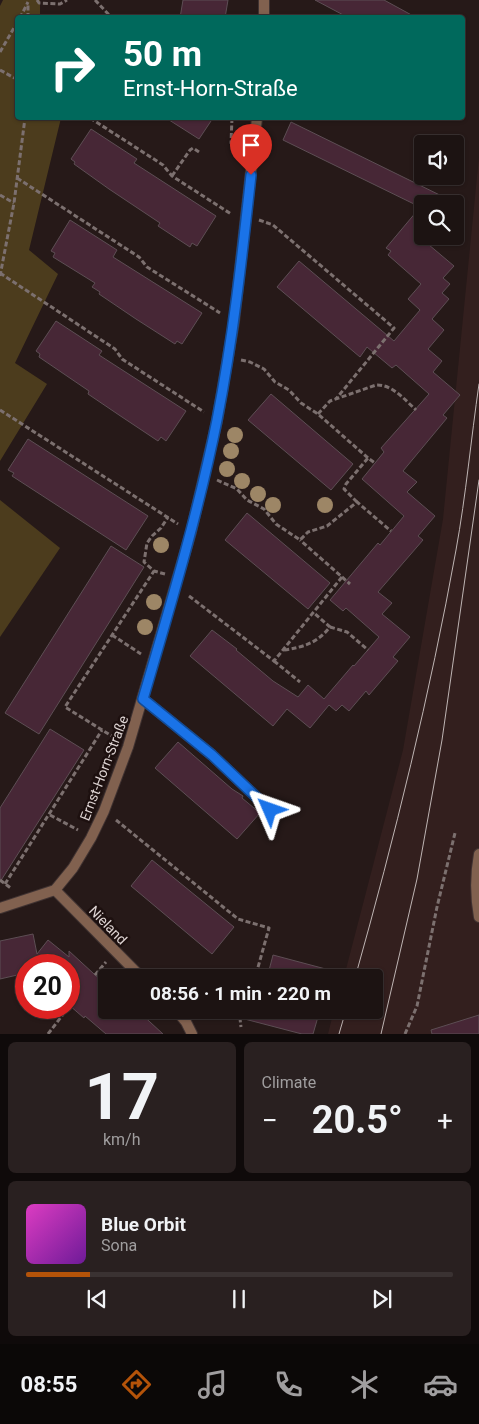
<!DOCTYPE html>
<meta charset="utf-8">
<style>
body{margin:0;font-family:Roboto,sans-serif;background:#292020;color:#f1f3f6;height:100vh;display:flex;flex-direction:column;font-size:19px;white-space:nowrap}
*{box-sizing:border-box;margin:0}
p{font-size:16px;color:#a09e9f}
.icon{flex:none;width:28px;height:28px;fill:none;stroke:currentColor;stroke-width:2;stroke-linecap:round;stroke-linejoin:round}
.map{position:relative;height:1034px;overflow:hidden}
.sheet{display:flex;flex-direction:column;gap:8px;padding:8px;background:#0f0a0a;flex:1}
.sheet>*{flex:none}
.banner{position:absolute;left:15px;top:15px;width:450px;height:105px;border-radius:5px;box-shadow:0 1px 4px #0004,0 0 0 1px #3a3232;background:#00695c;color:#fff;overflow:hidden}
.tools{position:absolute;left:414px;top:135px;display:grid;gap:10px}
.tools a{display:grid;place-items:center;width:50px;height:50px;border-radius:5px;background:#1c1312;box-shadow:0 1px 4px #0004,0 0 0 1px #3a3232;font-size:25px}
.speed{position:absolute;left:15px;top:954px;display:flex;gap:10px;font-size:25px;font-weight:700;text-align:center}
.speed>*{display:grid;place-content:center;width:65px;height:65px;border-radius:50%;background:#1c1312;box-shadow:0 1px 4px #0004,0 0 0 1px #3a3232;line-height:1}
.speed .limit{border:8px solid #d22;background:#fff;color:#111}
.pin{position:absolute;display:grid;place-items:center;width:42px;height:42px;color:#fff;margin:-51px -21px;border-radius:50% 50% 50% 0;rotate:-45deg;box-shadow:0 0 5px #0007}
.pin .icon{rotate:45deg}
.me{position:absolute;width:55px;margin:-28px;rotate:313deg;stroke-linejoin:round;filter:drop-shadow(0 0 4px #0008)}
.turn{display:flex;align-items:center;gap:18px;height:105px;padding:0 25px;font-size:22px}
.turn .icon{width:65px;height:65px;stroke-width:2.5}
.turn b{display:block;font-size:35px;line-height:42px}
.big{font-size:38px;font-weight:700;line-height:1.1}
.sheet .widget{flex:1;display:flex;flex-direction:column;justify-content:center;gap:8px;min-width:0;padding:0 18px;border-radius:8px;background:#292020}
.sheet .dial{align-items:center;gap:0}
.dial b{font-size:65px;line-height:1}
.song{display:flex;align-items:center;gap:15px}
.cover{width:60px;height:60px;border-radius:8px;background:linear-gradient(135deg,hsl(310 70% 55%),hsl(280 70% 35%))}
.played{height:5px;border-radius:2px;background:linear-gradient(90deg,#b45309 15%,#3a3232 15%)}
.keys{display:flex;justify-content:space-around;direction:ltr}
.heat{display:flex;justify-content:space-between;align-items:center;font-size:28px;direction:ltr}
.sheet .tiles{flex:1;display:grid;gap:8px;grid-template-columns:1fr 1fr}
.widget:last-child{grid-column:span 2}
.trip{position:absolute;left:98px;top:969px;width:285px;height:50px;border-radius:5px;background:#1c1312;box-shadow:0 1px 4px #0004,0 0 0 1px #3a3232;font-weight:700;line-height:50px;text-align:center}
.dock{display:flex;height:80px;justify-content:space-around;align-items:center;background:#0b0807;color:#a09e9f}
.dock .icon{width:35px;height:35px}
.dock .on{color:#b45309}
.dock b{font-size:22px;color:#f1f3f6}
.map>svg:first-child{display:block}
.built{fill:#331f1e}
.green{fill:#4c3c1d}
.building{fill:#472736;stroke:#5d4e54}
.lines{fill:none;stroke-linecap:round;stroke-linejoin:round}
.lane-casing{stroke:#403332;stroke-width:12}
.street-casing{stroke:#403332;stroke-width:12}
.path{stroke:#7c706f;stroke-width:3;stroke-dasharray:5 2.5;stroke-linecap:butt}
.lane{stroke:#81614f;stroke-width:10}
.street{stroke:#81614f;stroke-width:10}
.tram{stroke:#bfb5b4;stroke-width:1}
.tree{fill:#9d8666}
.route-casing{stroke:#114b97;stroke-width:12}
.route{stroke:#1a73e8;stroke-width:9}
.labels{text-anchor:middle;stroke-width:5;stroke-linejoin:round;paint-order:stroke}
.street-label{font-size:14px;fill:#ded4d3;stroke:#1d100f}
</style>
<div class="map">
<svg width="479" height="1034" viewBox="0 0 479 1034">
<rect width="100%" height="100%" fill="#261918"/>
<path class="built" d="M479,157V1034H328L334,1010H374V978L344,977L403,750L443,519Z"/>
<g class="green">
<path d="M3,0H40V17L18,18V118H61L29,250L58,274L15,363L47,384L0,461V6Z"/>
<path d="M0,500L60,548L0,637Z"/>
</g>
<g class="building">
<path d="M183,0H228L225,18H180Z"/>
<path d="M315,0H384L417,18H349Z"/>
<path d="M166,118H213L199,139Z"/>
<path d="M291,122L458,204H414L283,140Z"/>
<path d="M91,129L137,159L134,163L216,216L197,246L192,243L190,247L158,226L160,223L109,189L74,164L75,162L71,159Z"/>
<path d="M422,205V239L454,266L443,278L450,284L442,293L449,299L432,319L444,330L428,349L442,361L433,372L460,395L443,415L447,418L403,471L417,482L407,492L435,516L418,536L423,540L378,592L392,603L382,614L410,637L393,657L398,661L369,695L366,691L349,711L342,705L336,711L329,705L310,728L287,709L273,726L190,656L212,630L237,649L236,650L273,681L298,697L308,685L324,699L353,665L354,666L379,637L346,608L343,611L330,600L378,543L380,545L404,516L362,479L384,452L381,448L429,394L396,365L392,368L367,347L360,357L277,287L299,261L394,341L420,310L408,299L421,284L388,255L391,251L386,248Z"/>
<path d="M70,220L117,250L113,257L202,313L182,344L177,341L175,344L136,319L99,294L100,292L92,287L95,283L53,257L55,253L51,251Z"/>
<path d="M56,321L102,351L99,355L186,411L166,441L161,437L158,441L119,415L88,394L89,391L39,357L40,354L36,351Z"/>
<path d="M271,394L353,464L331,490L248,420Z"/>
<path d="M28,439L148,516L126,550L12,476L14,473L8,470Z"/>
<path d="M247,513L330,583L308,609L225,540Z"/>
<path d="M111,546L144,567L39,734L5,713Z"/>
<path d="M50,729L84,750L0,882V808Z"/>
<path d="M178,742L232,789L243,796L242,798L260,813L237,839L155,768Z"/>
<path d="M152,860L234,927L212,954L131,886Z"/>
<path d="M33,934L37,954L48,940L69,957V951L106,985V1010H137L163,1034H106L85,1016L84,1018L69,1005V965H26V973L0,979V941Z"/>
<path d="M273,955L337,972L336,978H267Z"/>
<path d="M233,1010H320L313,1034H302L233,1016Z"/>
<path d="M479,1015V1034H432L431,1030Z"/>
</g>
<g class="lines">
<g class="lane-casing">
<g id="lane">
<path d="M143,699L212,755L270,810"/>
<path d="M479,854C475,876 475,895 479,917"/>
</g>
</g>
<g class="street-casing">
<g id="street">
<path d="M264,18V0"/>
<path d="M55,890L142,978"/>
<path d="M0,908L55,890L73,868L91,838L104,811L128,747L191,532L217,421L234,322L257,118"/>
<path d="M176,1010L186,1022L192,1034"/>
</g>
</g>
<g class="path">
<path d="M37,0L39,3L60,4L67,0"/>
<path d="M95,0L112,18"/>
<path d="M20,18L28,2"/>
<path d="M28,18V3"/>
<path d="M0,52L18,21"/>
<path d="M0,70L18,80"/>
<path d="M90,118L163,165L172,176L231,214"/>
<path d="M232,118L231,143L240,149"/>
<path d="M172,176L190,150L193,148L199,152"/>
<path d="M17,178L139,257L147,267L220,313"/>
<path d="M0,195L14,203"/>
<path d="M259,220L273,225L394,328L336,399"/>
<path d="M0,273L115,349L122,359L204,412"/>
<path d="M0,276L14,203L25,118"/>
<path d="M241,360L250,362L264,369L275,382L289,390L301,403L318,414L368,458"/>
<path d="M0,410L178,524"/>
<path d="M318,414L330,401L376,385C392,384 405,400 416,410"/>
<path d="M217,480L237,489L247,500L264,509L276,524L300,540L308,532L327,526L357,502L391,531"/>
<path d="M357,502L344,489L346,484L368,458L375,463"/>
<path d="M165,574L154,571L144,562L147,543L152,536L161,528L168,517"/>
<path d="M342,577L350,584"/>
<path d="M189,596L274,661L342,577L300,540"/>
<path d="M330,627L347,632L368,650"/>
<path d="M112,635L141,654"/>
<path d="M284,650C304,647 317,643 330,627L314,613"/>
<path d="M274,661L300,682"/>
<path d="M115,738L65,707L154,571"/>
<path d="M50,815L78,830"/>
<path d="M116,820L238,919L269,928L255,978"/>
<path d="M0,880L12,889"/>
<path d="M5,884L102,730"/>
<path d="M95,975L106,962"/>
<path d="M239,1010L241,1027"/>
<path d="M199,1018L222,1010"/>
<path d="M48,1034L68,1008"/>
<path d="M405,1034L417,1006L437,907L455,833"/>
</g>
<use href="#lane" class="lane"/>
<use href="#street" class="street"/>
<g class="tram">
<path d="M355,978C395,836 430,694 456,550C466,495 471,439 479,384"/>
<path d="M339,1034L346,1010"/>
<path d="M381,1034L417,879L442,740L479,480"/>
</g>
</g>
<g class="tree">
<circle cx="235" cy="435" r="8"/>
<circle cx="231" cy="451" r="8"/>
<circle cx="227" cy="469" r="8"/>
<circle cx="242" cy="481" r="8"/>
<circle cx="258" cy="494" r="8"/>
<circle cx="273" cy="505" r="8"/>
<circle cx="325" cy="505" r="8"/>
<circle cx="161" cy="545" r="8"/>
<circle cx="154" cy="602" r="8"/>
<circle cx="145" cy="627" r="8"/>
</g>
<g class="lines">
<g class="route-casing">
<path id="route" d="M251,175C242,257 233,339 217,420C198,514 170,607 143,699L212,755L270,810"/>
</g>
<use href="#route" class="route"/>
</g>
<g class="labels">
<g class="street-label">
<text transform="translate(104 768) rotate(-69)" y="5">Ernst-Horn-Straße</text>
<text transform="translate(108 925) rotate(46)" y="5">Nieland</text>
</g>
</g>
</svg>
<div class="tools">
<a><svg class="icon" aria-label="sound" viewBox="0 0 24 24"><path d="M4 9h4l5-4v14l-5-4H4zM17 9q2 3 0 6"/></svg></a>
<a><svg class="icon" aria-label="search" viewBox="0 0 24 24"><circle cx="10" cy="10" r="6"/><path d="M15 15l6 6"/></svg></a>
</div>
<div class="speed"><div class="limit">20</div></div>
<div class="pin" style="left:251px;top:175px;background:#d93025"><svg class="icon" aria-label="arrive" viewBox="0 0 24 24"><path d="M6 21V4h12l-3 4 3 4H6"/></svg></div>
<svg class="me" style="left:270px;top:810px" viewBox="-20 -20 40 40"><path d="M0-17L14 15 0 8-14 15z" fill="#1a73e8" stroke="#fff" stroke-width="4"/></svg>
<div class="trip">08:56 · 1 min · 220 m</div>
<div class="banner">
<div class="turn"><svg class="icon" aria-label="right" viewBox="0 0 24 24"><path d="M7 20v-9h11M14 6l5 5-5 5"/></svg><div><b>50 m</b>Ernst-Horn-Straße</div></div>
</div>
</div>
<section class="sheet">
<div class="tiles">
<div class="widget dial"><b>17</b><p>km/h</p></div>
<div class="widget"><p>Climate</p>
<div class="heat"><a>−</a><b class="big">20.5°</b><a>+</a></div>
</div>
<div class="widget">
<div class="song"><i class="cover"></i><div><b>Blue Orbit</b><p>Sona</p></div></div>
<div class="played"></div>
<div class="keys"><svg class="icon" aria-label="previous" viewBox="0 0 24 24"><path d="M18 5L8 12l10 7zM5 5v14"/></svg><svg class="icon" aria-label="pause" viewBox="0 0 24 24"><path d="M8 5v14M16 5v14"/></svg><svg class="icon" aria-label="next" viewBox="0 0 24 24"><path d="M6 5l10 7-10 7zM19 5v14"/></svg></div>
</div>
</div>
</section>
<nav class="dock">
<b>08:55</b>
<svg class="icon on" aria-label="directions" viewBox="0 0 24 24"><path d="M12 3l9 9-9 9-9-9zM9 14v-3h6M13 9l2 2-2 2"/></svg>
<svg class="icon" aria-label="music" viewBox="0 0 24 24"><path d="M9 18V5l10-2v13"/><circle cx="6" cy="18" r="3"/><circle cx="16" cy="16" r="3"/></svg>
<svg class="icon" aria-label="phone" viewBox="0 0 24 24"><path d="M5 4h4l2 5-3 2q2 4 5 5l2-3 5 2v4C11 20 4 13 5 4z"/></svg>
<svg class="icon" aria-label="climate" viewBox="0 0 24 24"><path d="M12 3v18M4 7l16 10M4 17L20 7"/></svg>
<svg class="icon" aria-label="car" viewBox="0 0 24 24"><path d="M5 17H2v-5l4-1 3-4h7l3 4 3 1v5h-3M9 17h6M6 11h13"/><circle cx="7" cy="17" r="2"/><circle cx="17" cy="17" r="2"/></svg>
</nav>
